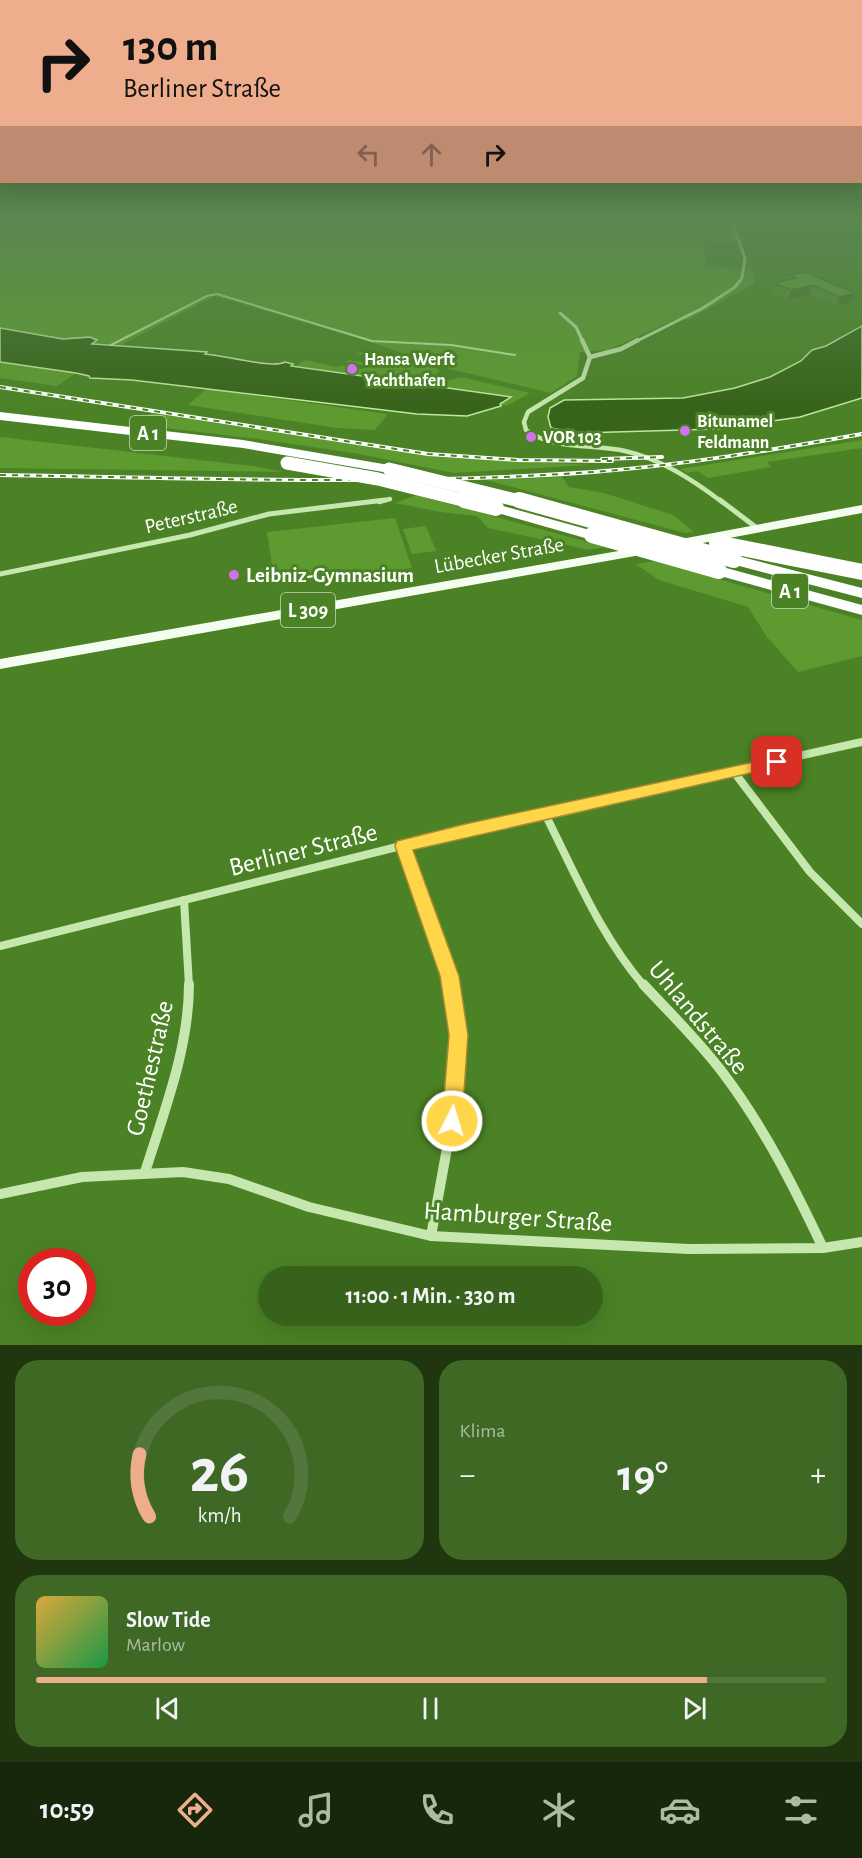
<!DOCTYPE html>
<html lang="de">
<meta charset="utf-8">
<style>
body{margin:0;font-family:"Alegreya Sans",sans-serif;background:#3f6825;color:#f1f3f6;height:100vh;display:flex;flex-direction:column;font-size:22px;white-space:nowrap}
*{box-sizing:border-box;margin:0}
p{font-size:20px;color:#abbca3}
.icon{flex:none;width:33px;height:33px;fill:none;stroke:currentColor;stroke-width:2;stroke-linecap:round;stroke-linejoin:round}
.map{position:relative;height:1345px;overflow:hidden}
.panel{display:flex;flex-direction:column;gap:15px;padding:15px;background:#1f360f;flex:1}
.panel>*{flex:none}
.hud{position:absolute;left:0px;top:0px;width:862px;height:183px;box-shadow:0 6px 24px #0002;background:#eead8d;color:#111;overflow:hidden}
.speed{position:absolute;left:18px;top:1248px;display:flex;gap:12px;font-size:30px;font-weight:700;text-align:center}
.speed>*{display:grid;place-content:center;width:78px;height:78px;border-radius:50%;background:#38621c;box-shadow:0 6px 24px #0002;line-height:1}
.speed .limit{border:9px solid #d22;background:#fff;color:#111}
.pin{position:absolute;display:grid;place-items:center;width:51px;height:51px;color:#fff;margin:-26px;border-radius:12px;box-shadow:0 3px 9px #0006}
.me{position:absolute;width:66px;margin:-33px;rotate:5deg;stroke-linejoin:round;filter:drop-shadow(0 0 4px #0008)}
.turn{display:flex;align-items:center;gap:21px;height:126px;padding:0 24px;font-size:27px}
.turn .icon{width:78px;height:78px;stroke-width:2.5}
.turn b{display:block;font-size:42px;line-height:51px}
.lanes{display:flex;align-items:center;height:57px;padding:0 24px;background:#0003;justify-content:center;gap:30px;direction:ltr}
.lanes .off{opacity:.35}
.big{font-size:45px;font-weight:600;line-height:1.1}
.panel .card{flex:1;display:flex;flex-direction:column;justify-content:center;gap:9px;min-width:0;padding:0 21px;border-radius:24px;background:#3f6825}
.panel .dial{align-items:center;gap:0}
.dial svg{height:156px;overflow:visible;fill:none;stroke:#52763b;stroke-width:7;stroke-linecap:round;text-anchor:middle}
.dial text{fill:#f1f3f6;stroke:none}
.song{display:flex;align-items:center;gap:18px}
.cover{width:72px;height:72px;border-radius:9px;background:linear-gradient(135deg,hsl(40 70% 55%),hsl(140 70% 35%))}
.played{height:6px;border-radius:3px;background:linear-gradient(90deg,#eead8d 85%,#52763b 85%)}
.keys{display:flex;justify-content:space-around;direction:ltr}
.heat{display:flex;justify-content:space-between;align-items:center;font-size:33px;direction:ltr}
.panel .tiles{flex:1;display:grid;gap:15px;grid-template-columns:1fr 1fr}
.card:last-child{grid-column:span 2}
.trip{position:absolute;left:258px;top:1266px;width:345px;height:60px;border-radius:30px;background:#38621c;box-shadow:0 6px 24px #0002;font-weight:600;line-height:60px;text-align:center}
.dock{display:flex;height:96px;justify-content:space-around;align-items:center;background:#16270b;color:#abbca3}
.dock .icon{width:42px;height:42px}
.dock .current{color:#eead8d}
.dock b{font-size:27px;color:#f1f3f6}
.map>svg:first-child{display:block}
.green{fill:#5d9a2f}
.water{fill:#37631a;stroke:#c0e8a1;stroke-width:1.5}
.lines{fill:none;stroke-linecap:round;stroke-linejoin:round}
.stream{stroke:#c0e8a1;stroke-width:2}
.minor-far4{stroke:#c6e7ad;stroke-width:3}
.minor-far3{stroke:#c6e7ad;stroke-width:4.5}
.minor-far2{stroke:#c6e7ad;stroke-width:5}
.minor-far1{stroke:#c6e7ad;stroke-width:8}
.minor{stroke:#c6e7ad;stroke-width:10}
.primary{fill:#f4fdef;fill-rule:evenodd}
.motorway{fill:#fff;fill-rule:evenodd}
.rail-casing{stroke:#fff;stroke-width:4}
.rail{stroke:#4b8225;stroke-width:2;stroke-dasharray:6;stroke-linecap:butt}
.motorway-bridge-far1{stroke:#fff;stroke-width:13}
.motorway-bridge{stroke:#fff;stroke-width:16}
.wall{fill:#54892e}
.shaded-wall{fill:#456f25}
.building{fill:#629f35;stroke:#456f25;stroke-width:1.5}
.route{fill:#ffd54a;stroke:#a68a30;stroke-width:1.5}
.poi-dot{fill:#cf71f1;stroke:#4b8225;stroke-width:2}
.labels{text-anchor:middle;stroke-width:6;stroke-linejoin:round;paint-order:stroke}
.far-poi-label{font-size:18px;font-weight:bold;fill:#fff;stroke:#4b8225;text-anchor:start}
.shield{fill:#4b8225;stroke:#c9dabe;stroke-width:1.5}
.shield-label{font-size:20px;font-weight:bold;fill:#fff}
.street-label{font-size:21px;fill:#fff;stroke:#4b8225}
.poi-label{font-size:21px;font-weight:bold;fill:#fff;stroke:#4b8225;text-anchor:start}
.near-street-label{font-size:26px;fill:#fff;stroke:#4b8225}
</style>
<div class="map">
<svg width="862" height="1345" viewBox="0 0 862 1345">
<rect width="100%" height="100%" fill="#4b8225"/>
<g class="green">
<path d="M0,219H738L749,244L703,241L707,266L753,271L755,283L688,320L679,318L608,350L580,352L577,376L551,393L446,368L358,338L215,296L119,346L91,344L90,337L63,339L0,328Z"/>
<path d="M361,352L410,359L438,369L440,370L434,378L435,384L461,377L530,393L510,404L501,406L499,405L510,397L296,366L305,360L337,367L341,365L350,367L347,370L352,371L356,368L363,369L366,366L346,362L349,360L392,367L398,361L356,354Z"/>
<path d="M0,362L76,373L57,386L0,378Z"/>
<path d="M206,389L388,414L375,430L337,428L188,405Z"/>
<path d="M151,413L437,457L591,465L454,473L359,454L259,439L139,425Z"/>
<path d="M0,437L260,467L283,472L0,468Z"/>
<path d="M862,440V448L767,462L771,467L708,478L697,471L687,473L680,469Z"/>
<path d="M562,477L569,487L604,493L673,515L694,532L685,533L486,480Z"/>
<path d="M416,495L606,547L589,550L488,528L477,516L441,512L395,503Z"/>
<path d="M395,518L412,568L275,585L267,532Z"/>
<path d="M426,526L436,551L412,554L403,529Z"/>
<path d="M655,561L862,620V656L798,672L767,637L748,607L659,580L636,564Z"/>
</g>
<g class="water">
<path d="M862,326V398L800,417L717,429L580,433L551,428L548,417L550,408L564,400L683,398L735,388L770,377L801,361L812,350L826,346Z"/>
<path d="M0,328L63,339L90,337L97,340L92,344L207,352L205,354C223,355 272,369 285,362L293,364L291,366L511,397L500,404L501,406L467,416L417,414L132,380L90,378L89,376L76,373L0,362Z"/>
</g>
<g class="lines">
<path class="stream" d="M111,345L207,296L217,294L372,341L451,345L515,355"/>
<g class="minor-far4">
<path d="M560,313L576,327L583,342"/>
<path d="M635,342L703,308L735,287L742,278L745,258L731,219"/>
</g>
<g class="minor-far3">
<path d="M582,340L590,357L583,378L528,412L524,422L526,430C552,450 594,444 625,451C661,459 693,480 722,502"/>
<path d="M590,357L621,349L638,340"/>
<path d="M379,502L390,499"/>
</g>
<g class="minor-far2">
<path d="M720,500L757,528"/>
<path d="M0,574L190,535L269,514L385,500"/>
</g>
<g class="minor-far1">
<path d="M734,772L810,872L862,924"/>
<path d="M545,814C575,873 600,935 644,986"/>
<path d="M403,846L451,986"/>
<path d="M184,900L189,986"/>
<path d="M0,946L465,830L862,742"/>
</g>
<g class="minor">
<path d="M643,984C670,1013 699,1041 723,1073C764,1127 794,1187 823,1248"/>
<path d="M145,1172C164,1112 189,1048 189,984"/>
<path d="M0,1194L82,1177L183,1172L229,1179L309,1207L431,1236L689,1249L823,1248L862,1242"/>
<path d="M431,1236L452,1121L459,1035L450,984"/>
</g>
<g class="primary">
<path d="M862,505V513L676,548L670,544L676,540Z"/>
<path d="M647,546L652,547L653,550L652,553L0,669V659Z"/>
</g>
<g class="motorway">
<path d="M0,412L243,440L389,465L396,469L389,473L243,448L0,420Z"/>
<path d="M496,504L597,532L600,535L592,540L491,511L489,508L491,505Z"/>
<path d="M734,555L862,588V598L728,563L726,560Z"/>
<path d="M719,566L862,605V615L713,574L711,571Z"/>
</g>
<g class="rail-casing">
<g id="rail">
<path d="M0,387L428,454L518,460L612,461"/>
<path d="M602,459L662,457"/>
<path d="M0,475C197,478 396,486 593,472C683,465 773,450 862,434"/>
</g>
</g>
<use href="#rail" class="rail"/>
<g class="motorway-bridge-far1">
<path d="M287,463L378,479L470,502"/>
<path d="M389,469L524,502"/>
</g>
<g class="motorway-bridge">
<path d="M464,500L496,508"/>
<path d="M519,500L734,560"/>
<path d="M592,535L719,571"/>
<path d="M717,543L862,572"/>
</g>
</g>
<path class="wall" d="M790,275L855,293L852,302L837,306L810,294L788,300L772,292L775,283L788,280Z"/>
<g class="shaded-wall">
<path d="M813,285L810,294L788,300L791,290Z"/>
<path d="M855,293L852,302L837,306L839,297Z"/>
</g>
<path class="building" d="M805,272L855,293L839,297L813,285L791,290L775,283L796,278L790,275Z"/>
<linearGradient id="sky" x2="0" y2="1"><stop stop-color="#294814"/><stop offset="0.54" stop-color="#5b8751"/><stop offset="1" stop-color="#5b8751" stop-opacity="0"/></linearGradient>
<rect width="862" height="408" fill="url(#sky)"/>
<path class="route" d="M777,757L782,758L784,762L782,766L413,850L459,976L468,1035L462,1121L459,1128L452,1131L445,1128L442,1121L449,1035L440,976L395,846L397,841L465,824Z"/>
<g class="poi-dot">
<circle cx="352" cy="369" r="6"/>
<circle cx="685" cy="431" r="6"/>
<circle cx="531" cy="437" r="6"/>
<circle cx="234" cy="575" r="6"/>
</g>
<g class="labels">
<g class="far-poi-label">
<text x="364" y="365">Hansa Werft<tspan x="364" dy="21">Yachthafen</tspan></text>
<text x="697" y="427">Bitunamel<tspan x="697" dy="21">Feldmann</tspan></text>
<text x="543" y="443">VOR 103</text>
</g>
<g class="shield">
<rect x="130" y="416" width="36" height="34" rx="4.5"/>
<rect x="772" y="574" width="36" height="34" rx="4.5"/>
<rect x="281" y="593" width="54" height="34" rx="4.5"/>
</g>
<g class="shield-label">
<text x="148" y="440">A 1</text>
<text x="790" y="598">A 1</text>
<text x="308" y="617">L 309</text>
</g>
<g class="street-label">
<text transform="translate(191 516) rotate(-13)" y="7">Peterstraße</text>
<text transform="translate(499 555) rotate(-10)" y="7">Lübecker Straße</text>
</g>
<g class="poi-label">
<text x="246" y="582">Leibniz-Gymnasium</text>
</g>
<g class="near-street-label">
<text transform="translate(303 849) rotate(-14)" y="9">Berliner Straße</text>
<text transform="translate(699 1017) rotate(50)" y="9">Uhlandstraße</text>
<text transform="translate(149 1068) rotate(-77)" y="9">Goethestraße</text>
<text transform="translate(518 1216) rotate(4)" y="9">Hamburger Straße</text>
</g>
</g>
</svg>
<div class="speed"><div class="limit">30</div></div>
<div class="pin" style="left:777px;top:762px;background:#d93025"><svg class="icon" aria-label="arrive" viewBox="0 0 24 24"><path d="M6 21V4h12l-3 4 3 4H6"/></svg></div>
<svg class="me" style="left:452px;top:1121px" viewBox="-20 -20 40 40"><circle r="17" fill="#ffd54a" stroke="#fff" stroke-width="3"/><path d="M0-11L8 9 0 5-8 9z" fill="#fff"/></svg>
<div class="trip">11:00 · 1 Min. · 330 m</div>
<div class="hud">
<div class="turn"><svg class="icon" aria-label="right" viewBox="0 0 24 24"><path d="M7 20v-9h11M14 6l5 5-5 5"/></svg><div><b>130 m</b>Berliner Straße</div></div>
<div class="lanes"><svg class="icon off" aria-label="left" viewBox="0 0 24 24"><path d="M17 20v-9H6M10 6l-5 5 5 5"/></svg><svg class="icon off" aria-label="ahead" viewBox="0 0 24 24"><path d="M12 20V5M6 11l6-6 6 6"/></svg><svg class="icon" aria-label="right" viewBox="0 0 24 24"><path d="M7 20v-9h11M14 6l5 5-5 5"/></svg></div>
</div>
</div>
<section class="panel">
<div class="tiles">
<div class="card dial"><svg viewBox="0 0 100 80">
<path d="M14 69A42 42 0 1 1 86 69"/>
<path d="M14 69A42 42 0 0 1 9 37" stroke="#eead8d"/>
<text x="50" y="56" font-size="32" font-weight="700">26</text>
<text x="50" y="72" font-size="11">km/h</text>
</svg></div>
<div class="card"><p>Klima</p>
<div class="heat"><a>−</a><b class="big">19°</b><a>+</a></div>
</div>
<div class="card">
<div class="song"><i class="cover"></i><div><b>Slow Tide</b><p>Marlow</p></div></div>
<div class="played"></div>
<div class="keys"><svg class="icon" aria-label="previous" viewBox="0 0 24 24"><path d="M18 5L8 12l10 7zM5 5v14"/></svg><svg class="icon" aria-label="pause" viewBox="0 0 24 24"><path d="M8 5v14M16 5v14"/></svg><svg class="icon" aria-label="next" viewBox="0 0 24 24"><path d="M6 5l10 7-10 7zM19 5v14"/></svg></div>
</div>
</div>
</section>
<nav class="dock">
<b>10:59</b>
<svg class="icon current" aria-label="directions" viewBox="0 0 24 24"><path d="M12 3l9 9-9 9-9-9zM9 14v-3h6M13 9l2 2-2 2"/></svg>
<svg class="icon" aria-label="music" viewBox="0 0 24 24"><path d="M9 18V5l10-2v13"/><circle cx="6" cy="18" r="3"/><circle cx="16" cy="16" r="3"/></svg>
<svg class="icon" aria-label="phone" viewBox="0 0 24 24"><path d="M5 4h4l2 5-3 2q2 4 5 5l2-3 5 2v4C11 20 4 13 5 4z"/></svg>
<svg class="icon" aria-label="climate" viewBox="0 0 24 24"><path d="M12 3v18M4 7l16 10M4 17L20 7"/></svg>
<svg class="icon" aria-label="car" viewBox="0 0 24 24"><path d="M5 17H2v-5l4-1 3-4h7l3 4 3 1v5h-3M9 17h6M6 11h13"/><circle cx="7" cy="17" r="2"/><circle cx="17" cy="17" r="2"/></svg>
<svg class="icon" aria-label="filters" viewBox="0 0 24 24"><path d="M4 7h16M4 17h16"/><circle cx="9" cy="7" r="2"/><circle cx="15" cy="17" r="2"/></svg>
</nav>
